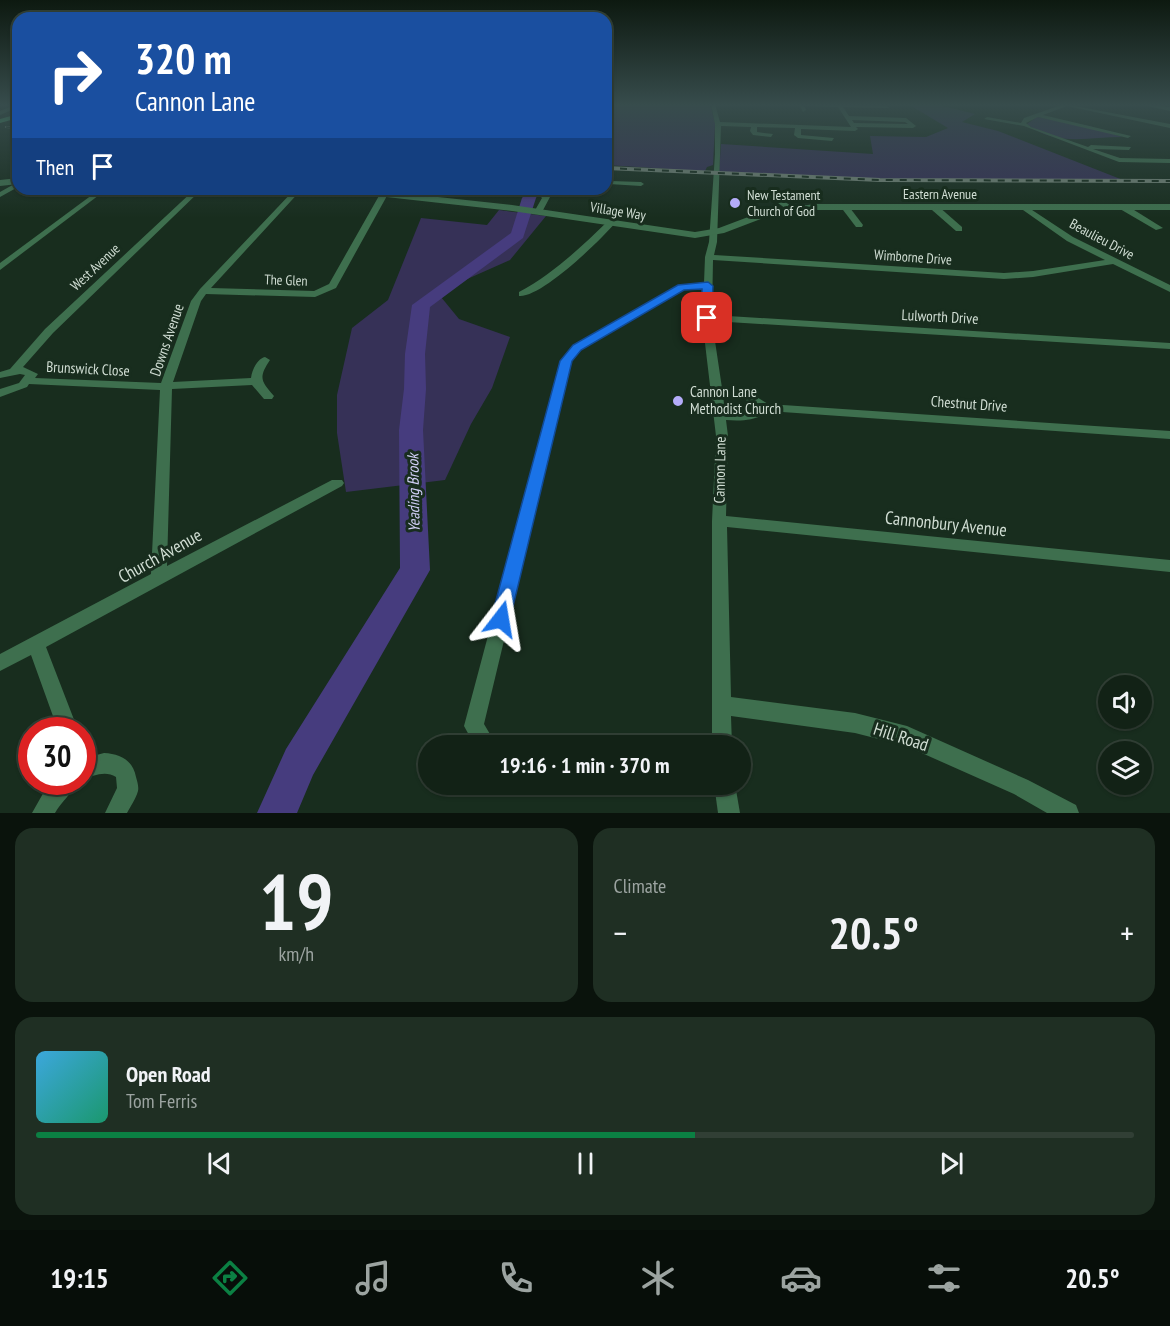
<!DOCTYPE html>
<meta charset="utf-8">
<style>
body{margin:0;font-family:"PT Sans Narrow",sans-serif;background:#1f2f23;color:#f1f3f6;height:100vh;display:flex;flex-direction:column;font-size:22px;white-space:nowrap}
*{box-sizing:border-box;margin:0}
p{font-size:20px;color:#9ca4a1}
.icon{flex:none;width:33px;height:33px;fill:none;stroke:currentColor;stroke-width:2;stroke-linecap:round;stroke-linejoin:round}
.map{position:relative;height:813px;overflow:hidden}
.sheet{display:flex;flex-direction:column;gap:15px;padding:15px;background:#0a130c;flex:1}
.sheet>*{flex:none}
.hud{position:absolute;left:12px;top:12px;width:600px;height:183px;border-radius:18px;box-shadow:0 2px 4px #0004,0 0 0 2px #313f35;background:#1a4fa0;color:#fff;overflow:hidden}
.tools{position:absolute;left:1098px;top:675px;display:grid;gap:12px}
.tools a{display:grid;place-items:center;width:54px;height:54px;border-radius:50%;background:#122216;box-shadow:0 2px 4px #0004,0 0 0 2px #313f35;font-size:30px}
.speed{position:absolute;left:18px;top:717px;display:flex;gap:12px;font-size:30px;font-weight:700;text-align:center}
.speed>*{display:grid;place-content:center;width:78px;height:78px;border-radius:50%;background:#122216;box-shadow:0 2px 4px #0004,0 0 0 2px #313f35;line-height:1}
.speed .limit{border:9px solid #d22;background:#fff;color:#111}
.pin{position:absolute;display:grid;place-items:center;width:51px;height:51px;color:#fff;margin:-26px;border-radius:12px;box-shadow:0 3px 9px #0006}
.me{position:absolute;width:66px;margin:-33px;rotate:14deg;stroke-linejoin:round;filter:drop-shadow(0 0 4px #0008)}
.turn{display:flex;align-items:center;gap:21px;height:126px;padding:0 24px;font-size:27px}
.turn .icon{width:78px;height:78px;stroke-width:2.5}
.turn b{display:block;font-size:42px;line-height:51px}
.then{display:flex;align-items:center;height:57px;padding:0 24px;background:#0003;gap:12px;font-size:22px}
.big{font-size:45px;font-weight:700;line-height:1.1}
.sheet .card{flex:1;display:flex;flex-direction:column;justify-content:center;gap:9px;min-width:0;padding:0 21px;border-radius:18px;background:#1f2f23}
.sheet .dial{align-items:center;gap:0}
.dial b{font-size:78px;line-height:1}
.song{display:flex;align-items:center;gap:18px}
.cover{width:72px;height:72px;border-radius:9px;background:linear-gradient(135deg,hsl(200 70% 55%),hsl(160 70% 35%))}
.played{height:6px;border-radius:3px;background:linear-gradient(90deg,#0b8043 60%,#313f35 60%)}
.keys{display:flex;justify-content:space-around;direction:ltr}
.heat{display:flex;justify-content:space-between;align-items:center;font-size:33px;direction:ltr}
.sheet .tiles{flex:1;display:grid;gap:15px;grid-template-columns:1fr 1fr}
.card:last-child{grid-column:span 2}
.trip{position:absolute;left:418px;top:735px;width:333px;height:60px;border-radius:30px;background:#122216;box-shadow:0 2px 4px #0004,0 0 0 2px #313f35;font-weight:700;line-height:60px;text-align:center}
.menu{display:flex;height:96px;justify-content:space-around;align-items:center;background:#070e09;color:#9ca4a1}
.menu .icon{width:42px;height:42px}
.menu .active{color:#0b8043}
.menu b{font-size:27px;color:#f1f3f6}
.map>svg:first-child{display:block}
.green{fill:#363157}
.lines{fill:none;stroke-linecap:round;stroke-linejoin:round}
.river{fill:#463c7e;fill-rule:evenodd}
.minor{fill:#3e6f4e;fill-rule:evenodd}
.tertiary{fill:#3e6f4e;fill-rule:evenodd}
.primary{fill:#47b672;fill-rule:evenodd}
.rail-far1-casing{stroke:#728377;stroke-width:2}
.rail-casing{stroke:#728377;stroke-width:4}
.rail-far1{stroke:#182d1e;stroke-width:1.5;stroke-dasharray:5;stroke-linecap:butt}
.rail{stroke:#182d1e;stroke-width:2;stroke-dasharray:7;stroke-linecap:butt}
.route{fill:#1a73e8;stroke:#114b97;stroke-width:1.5}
.poi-dot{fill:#b4acf9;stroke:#182d1e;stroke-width:2}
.labels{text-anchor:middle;stroke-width:6;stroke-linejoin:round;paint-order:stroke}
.far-street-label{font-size:14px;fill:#d0ddd3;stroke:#182d1e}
.far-poi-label{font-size:14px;fill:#d0ddd3;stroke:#182d1e;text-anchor:start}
.street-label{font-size:15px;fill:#d0ddd3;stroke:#182d1e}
.poi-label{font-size:15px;fill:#d0ddd3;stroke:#182d1e;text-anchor:start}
.water-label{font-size:16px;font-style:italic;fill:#d1cff7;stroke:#182d1e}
.near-street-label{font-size:18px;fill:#d0ddd3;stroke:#182d1e}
</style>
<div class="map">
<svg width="1170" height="813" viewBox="0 0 1170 813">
<rect width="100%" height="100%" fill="#182d1e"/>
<g class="green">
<path d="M606,104H710L715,123L713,165L707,167L705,171H701L606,165Z"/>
<path d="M908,104H935L975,114L962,122L998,131L1123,180L893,179L719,173L721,144L873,154L870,136L926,137L948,128Z"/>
<path d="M1037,117L1090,126L1122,137C1088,137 1056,147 1027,124Z"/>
<path d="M499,210L546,216L510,260L465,280L441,297L459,319L510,337L492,388L471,424L445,480L346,492L337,433V395L352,328L388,300L421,218L487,225Z"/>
</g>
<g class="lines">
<path class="river" d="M529,189H541L536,198L523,238L430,307L425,354L426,389L423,430L430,570L313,775L297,813H257L286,749L400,568L399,430L404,389L405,354L412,305L511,233L522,198Z"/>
<g class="minor">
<path d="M18,104V107L0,115V111Z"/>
<path d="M711,104H715L720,122L851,127L838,107L804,106L806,110L803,112L799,104L887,106L889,108L843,107L849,116L906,118L916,126L913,128L856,127L858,129L855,131L801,129V135L834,138L832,141L798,138L794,135L795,128L757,127V132L773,134L771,137L753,135L750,131L751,127L721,126L717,242L714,255L1004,273L1033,271L1105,260L1067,241L1023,210L1022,208L1026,206L1073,237L1170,285V292L1113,264L1033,277L1004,279L713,260L712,315L1170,343V349L712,321L722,388L752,394L768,404L1170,431V439L768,411C756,421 741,421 726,420L728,436L726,516L1170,560V572L727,527L731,697L855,713L907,726L1028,780L1076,805L1079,813H1047L1014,794L906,746L855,733L731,716L732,746H712V521L716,436L702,318L703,289L684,290L581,349L571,361L484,724L497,746H475L464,726L561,361L573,345L679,285L704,283L705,257L709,242L715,154V124ZM852,120L905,122L908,124L854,123ZM723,395L744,399L758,407L748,412L725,413Z"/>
<path d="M964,104H969V105L967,106Z"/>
<path d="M1064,104L1170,124V128L1067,106L1043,115L1131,136L1128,138L1038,117L1026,123L1031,127L1088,147L1091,145L1131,147L1129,150L1093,149L1120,158L1170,159V163L1119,162L1024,126L984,119L987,117L1021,123L1024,118Z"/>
<path d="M1141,104L1170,107V111L1143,105Z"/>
<path d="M611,181L641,182L644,184L641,186L609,184V182Z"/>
<path d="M18,182V187L0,197V192Z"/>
<path d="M100,189H107L0,270V263Z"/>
<path d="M195,189H202L53,333L23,367L38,374L35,378L161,383L191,301L200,289L295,189H302L211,288L314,291L329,284L380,194L386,193L388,194L336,288L315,297L206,294L201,301L173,382L251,378C252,370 257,359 265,357L270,360C258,378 261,381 274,396L272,399H264L252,385L172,389L167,566L332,480H342L344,483L342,486L46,647L78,730H58L31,655L0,671V654L151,574L160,390L29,384L27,387L0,397V389L19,383L25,375L20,374L0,378V372L10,369L45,329Z"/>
<path d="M542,189H548L546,193L550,197L542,212L538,214L534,212L542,198L538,194Z"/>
<path d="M767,193H771L796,209L789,211L767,195Z"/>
<path d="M841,204H847L863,225L862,227H856L840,206Z"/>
<path d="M1120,205H1126L1163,228L1156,230L1120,209Z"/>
<path d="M932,206H938L962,227V231H956L932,210Z"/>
<path d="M608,221L615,223C600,241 541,298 519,296V292C553,274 580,248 608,221Z"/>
<path d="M104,753C120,754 133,760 136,777C137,781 139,786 138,791C136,798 131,806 127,813H105L117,788L116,777C105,770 93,776 82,780V759Z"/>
<path d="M52,782H76C72,794 61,802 55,813H32L45,790Z"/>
<path d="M714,784H735L740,813H718Z"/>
</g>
<g class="tertiary">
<path d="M18,178V184L0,186V180Z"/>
<path d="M337,189H364L512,205L695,232L719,228L764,211L815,204H1170V210H815L766,217L724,233L695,238L512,211L341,192Z"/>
</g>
<path class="primary" d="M18,114V118L0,123V119Z"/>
<g class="rail-far1-casing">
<path id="rail-far1" d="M6,127L18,128"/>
</g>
<g class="rail-casing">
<path id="rail" d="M606,168L880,180L1170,181"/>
</g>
<use href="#rail-far1" class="rail-far1"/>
<use href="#rail" class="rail"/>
</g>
<linearGradient id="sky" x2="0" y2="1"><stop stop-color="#0d1910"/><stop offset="0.48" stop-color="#374c4c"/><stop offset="1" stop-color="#374c4c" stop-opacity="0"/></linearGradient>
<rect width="1170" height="218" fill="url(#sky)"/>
<path class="route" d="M708,282L713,286L711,321L707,322L702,318V289L684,290L581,350L572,361L510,619L507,625L501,627L494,625L491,619L560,361L573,345L678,285Z"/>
<g class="poi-dot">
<circle cx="735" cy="203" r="6"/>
<circle cx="678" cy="401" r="6"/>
</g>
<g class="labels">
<g class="far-street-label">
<text x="940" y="199">Eastern Avenue</text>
<text transform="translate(618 211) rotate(9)" y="5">Village Way</text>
<text transform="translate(1102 239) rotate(28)" y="5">Beaulieu Drive</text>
<text transform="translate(913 257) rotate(4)" y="5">Wimborne Drive</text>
<text transform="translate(95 267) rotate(-43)" y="5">West Avenue</text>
<text transform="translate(286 280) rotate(2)" y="5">The Glen</text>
</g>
<g class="far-poi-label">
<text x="747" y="200">New Testament<tspan x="747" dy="16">Church of God</tspan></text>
</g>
<g class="street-label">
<text transform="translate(940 317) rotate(3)" y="5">Lulworth Drive</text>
<text transform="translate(167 340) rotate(-71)" y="5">Downs Avenue</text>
<text transform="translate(88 369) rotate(3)" y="5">Brunswick Close</text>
<text transform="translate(969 404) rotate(4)" y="5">Chestnut Drive</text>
<text transform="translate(720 470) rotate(-89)" y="5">Cannon Lane</text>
</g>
<g class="poi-label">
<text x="690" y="397">Cannon Lane<tspan x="690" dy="17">Methodist Church</tspan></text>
</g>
<g class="water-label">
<text transform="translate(413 493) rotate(-91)" y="6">Yeading Brook</text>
</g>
<g class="near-street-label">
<text transform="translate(946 524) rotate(6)" y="6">Cannonbury Avenue</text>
<text transform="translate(160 556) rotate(-29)" y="6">Church Avenue</text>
<text transform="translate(901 737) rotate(18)" y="6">Hill Road</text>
</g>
</g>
</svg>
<div class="tools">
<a><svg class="icon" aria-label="sound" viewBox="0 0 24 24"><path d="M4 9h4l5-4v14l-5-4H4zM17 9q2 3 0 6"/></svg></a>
<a><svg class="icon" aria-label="layers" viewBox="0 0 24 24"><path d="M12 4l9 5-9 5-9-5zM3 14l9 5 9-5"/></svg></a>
</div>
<div class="speed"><div class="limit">30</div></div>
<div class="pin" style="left:707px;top:318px;background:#d93025"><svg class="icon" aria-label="arrive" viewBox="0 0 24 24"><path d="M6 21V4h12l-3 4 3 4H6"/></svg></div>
<svg class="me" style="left:501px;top:619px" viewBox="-20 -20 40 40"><path d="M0-17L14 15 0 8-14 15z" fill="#1a73e8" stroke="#fff" stroke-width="4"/></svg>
<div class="trip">19:16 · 1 min · 370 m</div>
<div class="hud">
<div class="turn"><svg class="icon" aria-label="right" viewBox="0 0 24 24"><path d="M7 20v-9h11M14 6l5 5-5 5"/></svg><div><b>320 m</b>Cannon Lane</div></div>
<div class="then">Then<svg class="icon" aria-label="arrive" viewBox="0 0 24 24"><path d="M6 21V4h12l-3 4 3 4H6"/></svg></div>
</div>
</div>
<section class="sheet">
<div class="tiles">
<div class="card dial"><b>19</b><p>km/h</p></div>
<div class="card"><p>Climate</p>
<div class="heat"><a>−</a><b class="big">20.5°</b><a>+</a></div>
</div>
<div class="card">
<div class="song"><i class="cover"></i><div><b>Open Road</b><p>Tom Ferris</p></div></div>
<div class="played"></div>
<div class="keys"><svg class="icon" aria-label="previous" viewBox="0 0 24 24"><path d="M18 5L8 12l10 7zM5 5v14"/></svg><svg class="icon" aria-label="pause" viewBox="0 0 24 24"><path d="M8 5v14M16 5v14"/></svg><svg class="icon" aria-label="next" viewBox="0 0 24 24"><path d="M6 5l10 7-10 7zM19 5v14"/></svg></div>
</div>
</div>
</section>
<nav class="menu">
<b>19:15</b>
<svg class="icon active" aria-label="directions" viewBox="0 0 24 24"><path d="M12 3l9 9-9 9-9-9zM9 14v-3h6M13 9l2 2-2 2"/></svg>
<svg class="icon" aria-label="music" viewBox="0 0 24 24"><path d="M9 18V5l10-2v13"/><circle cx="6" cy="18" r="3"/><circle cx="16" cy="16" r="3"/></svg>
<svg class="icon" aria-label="phone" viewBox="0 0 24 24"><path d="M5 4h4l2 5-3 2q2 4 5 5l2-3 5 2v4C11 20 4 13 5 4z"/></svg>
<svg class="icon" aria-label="climate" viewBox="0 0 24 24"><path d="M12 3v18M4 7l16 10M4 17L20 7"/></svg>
<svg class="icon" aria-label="car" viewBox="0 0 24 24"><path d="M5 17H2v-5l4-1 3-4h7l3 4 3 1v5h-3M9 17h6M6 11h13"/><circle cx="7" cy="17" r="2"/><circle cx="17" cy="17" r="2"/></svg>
<svg class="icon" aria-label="filters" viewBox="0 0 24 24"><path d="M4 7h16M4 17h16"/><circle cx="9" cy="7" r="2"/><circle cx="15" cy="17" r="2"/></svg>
<b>20.5°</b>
</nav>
